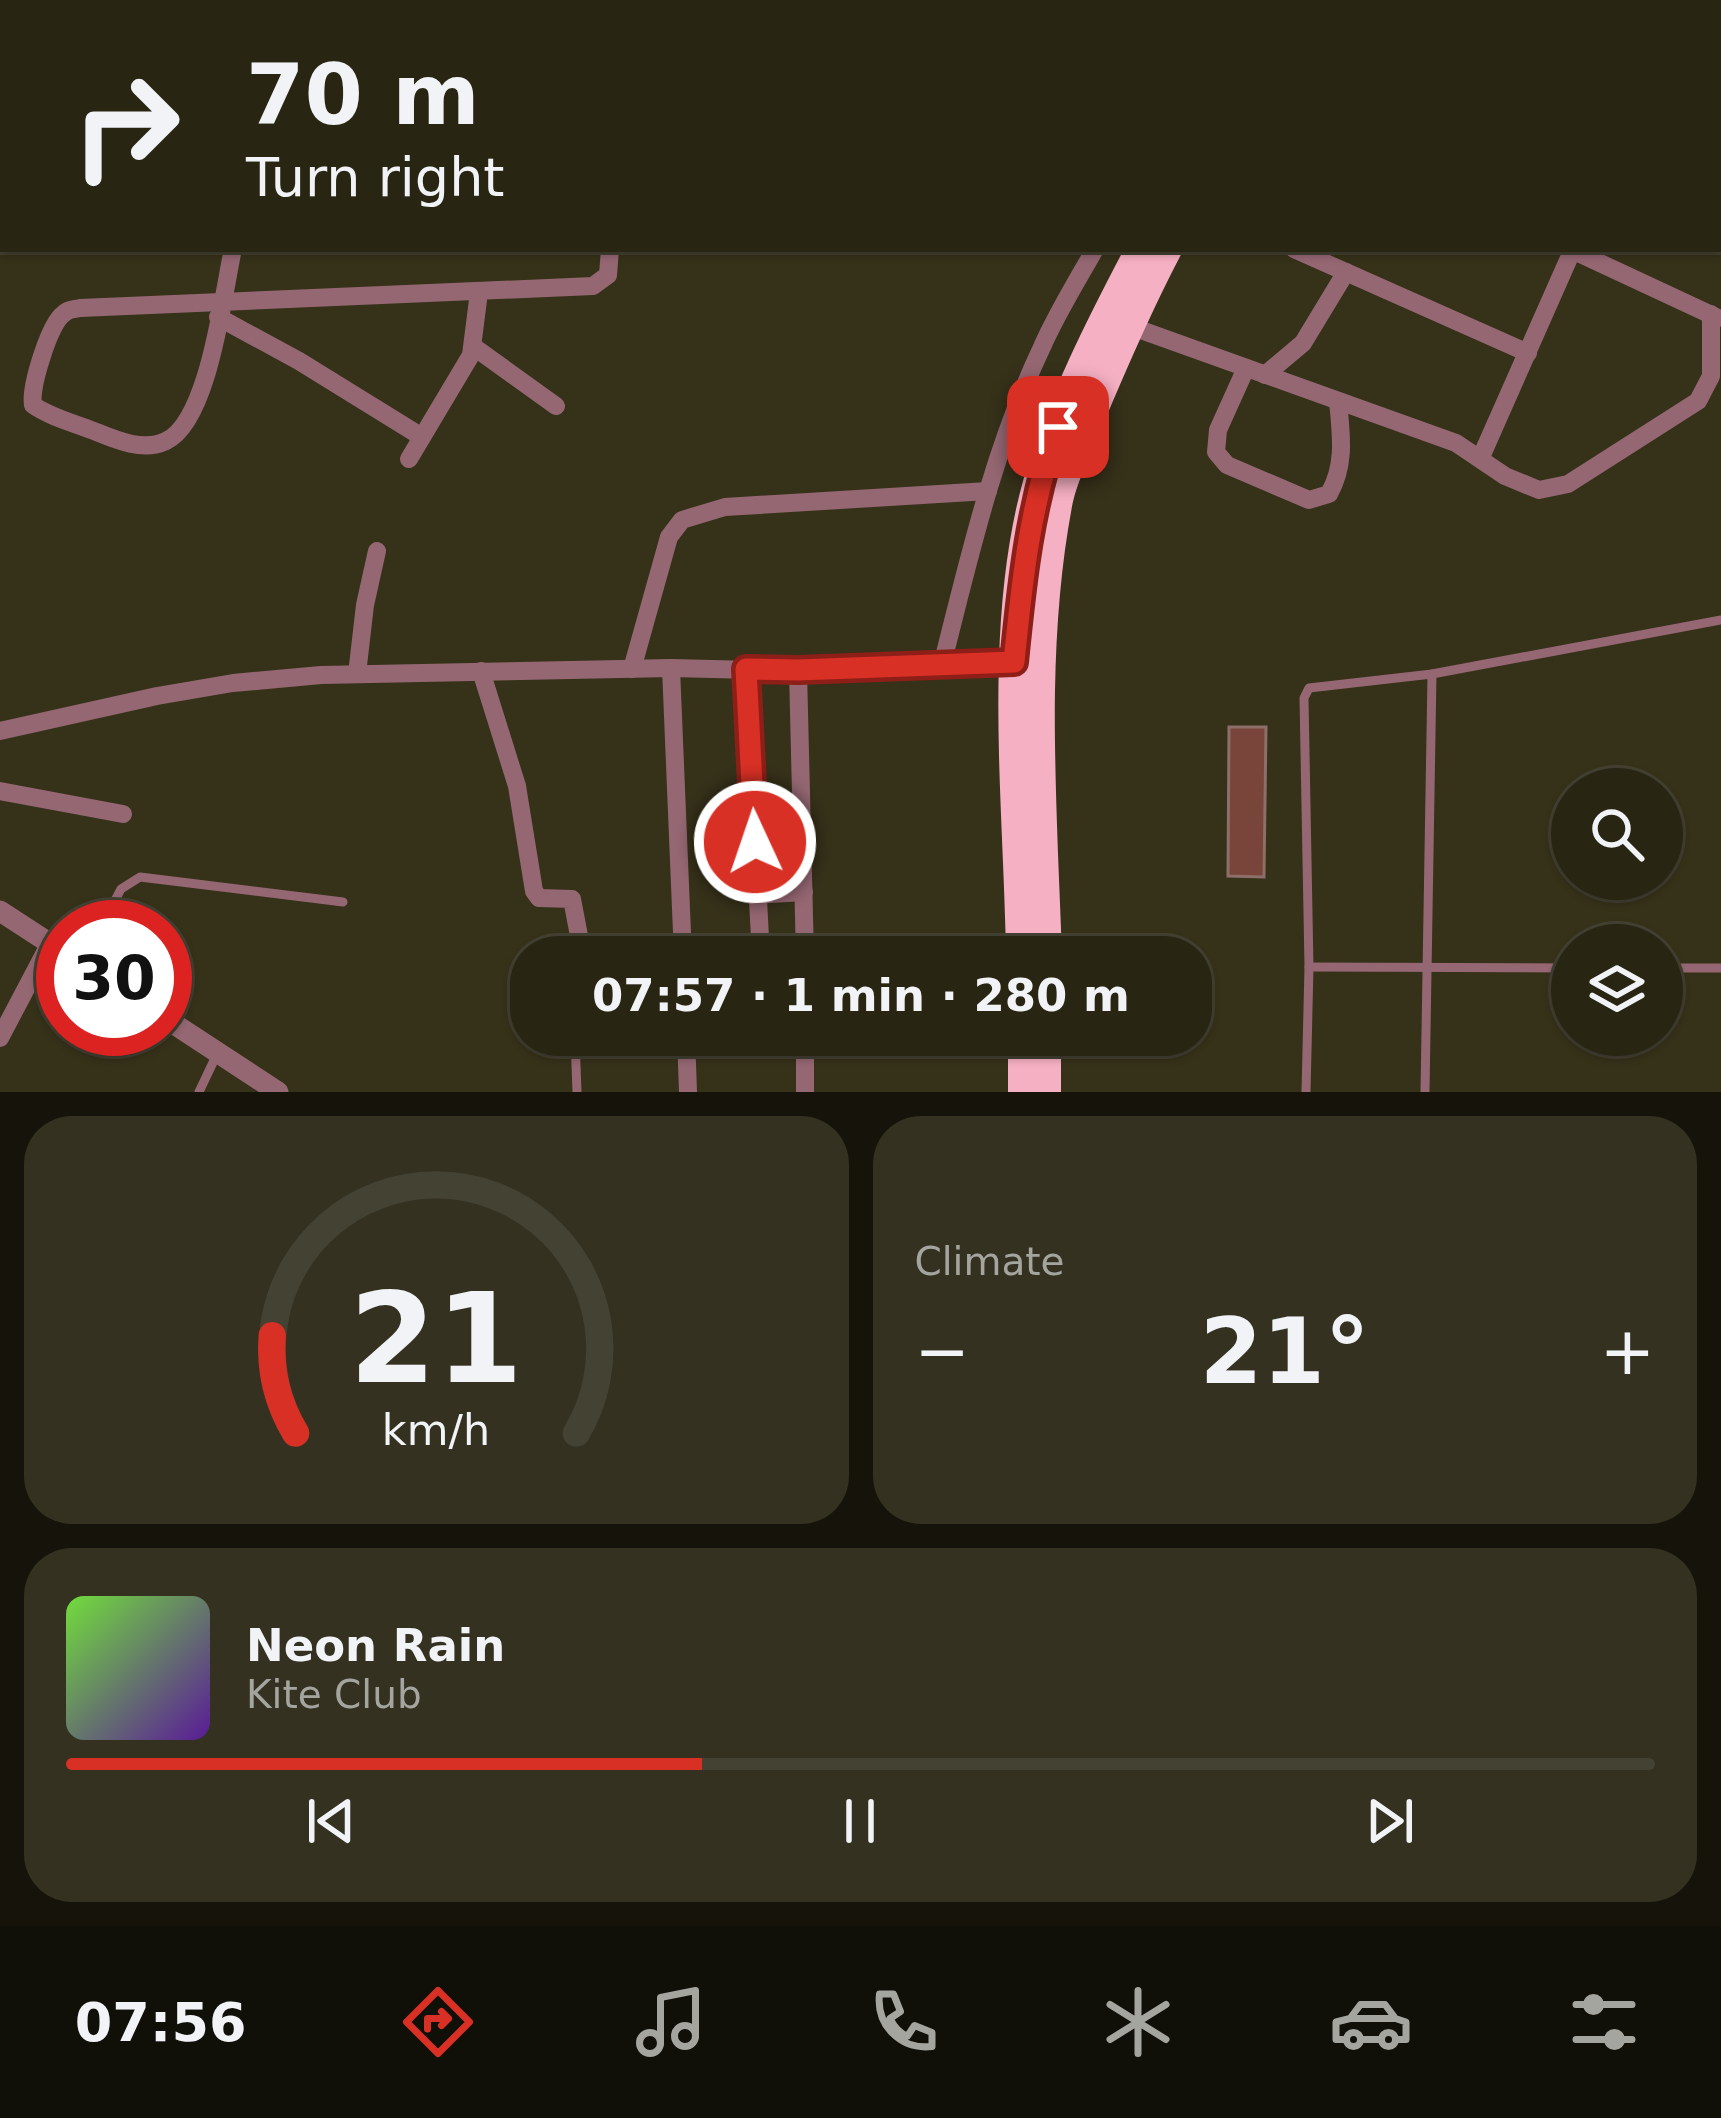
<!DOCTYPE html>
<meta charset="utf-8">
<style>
body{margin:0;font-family:"DejaVu Sans",sans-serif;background:#343121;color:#f1f3f6;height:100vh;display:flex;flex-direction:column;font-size:45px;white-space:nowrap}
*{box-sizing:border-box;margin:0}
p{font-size:39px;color:#a5a5a0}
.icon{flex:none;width:66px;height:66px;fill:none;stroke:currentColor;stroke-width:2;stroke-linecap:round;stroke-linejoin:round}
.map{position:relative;height:1092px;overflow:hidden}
.details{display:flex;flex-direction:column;gap:24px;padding:24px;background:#16140a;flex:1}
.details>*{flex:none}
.hud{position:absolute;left:0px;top:0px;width:1722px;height:252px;box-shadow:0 3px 9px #0004,0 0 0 3px #444233;background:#282513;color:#f1f3f6;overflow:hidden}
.tools{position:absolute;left:1551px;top:768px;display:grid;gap:24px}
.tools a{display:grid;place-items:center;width:132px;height:132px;border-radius:50%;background:#282513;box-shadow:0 3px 9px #0004,0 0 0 3px #444233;font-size:60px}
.speed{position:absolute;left:36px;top:900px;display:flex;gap:24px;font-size:60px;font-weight:700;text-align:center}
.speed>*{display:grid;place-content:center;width:156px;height:156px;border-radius:50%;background:#282513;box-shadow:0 3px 9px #0004,0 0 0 3px #444233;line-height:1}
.speed .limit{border:18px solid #d22;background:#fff;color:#111}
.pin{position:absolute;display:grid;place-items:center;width:102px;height:102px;color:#fff;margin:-51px;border-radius:24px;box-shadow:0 6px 18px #0006}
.me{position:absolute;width:132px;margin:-66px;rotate:357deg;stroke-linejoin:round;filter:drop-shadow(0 0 9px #0008)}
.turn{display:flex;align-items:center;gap:42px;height:252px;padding:0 48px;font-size:54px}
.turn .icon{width:156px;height:156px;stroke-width:2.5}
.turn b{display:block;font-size:84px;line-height:102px}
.big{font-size:90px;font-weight:700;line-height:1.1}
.details .tile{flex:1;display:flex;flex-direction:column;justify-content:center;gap:18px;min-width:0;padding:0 42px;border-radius:48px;background:#343121}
.details .dial{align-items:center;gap:0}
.dial svg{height:312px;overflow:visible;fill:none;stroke:#444233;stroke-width:7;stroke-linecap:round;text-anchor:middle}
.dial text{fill:#f1f3f6;stroke:none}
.song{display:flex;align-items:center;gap:36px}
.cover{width:144px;height:144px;border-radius:18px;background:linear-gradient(135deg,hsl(100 70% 55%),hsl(270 70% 35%))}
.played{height:12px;border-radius:6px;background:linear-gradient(90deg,#d93025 40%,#444233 40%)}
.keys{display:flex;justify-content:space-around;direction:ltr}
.heat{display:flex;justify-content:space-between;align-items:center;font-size:66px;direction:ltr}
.details .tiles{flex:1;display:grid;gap:24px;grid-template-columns:1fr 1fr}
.tile:last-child{grid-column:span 2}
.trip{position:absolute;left:510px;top:936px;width:702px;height:120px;border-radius:48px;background:#282513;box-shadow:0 3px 9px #0004,0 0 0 3px #444233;font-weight:700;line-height:120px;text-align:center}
.dock{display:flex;height:192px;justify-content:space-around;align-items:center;background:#100f08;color:#a5a5a0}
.dock .icon{width:84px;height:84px}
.dock .active{color:#d93025}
.dock b{font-size:54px;color:#f1f3f6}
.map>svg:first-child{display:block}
.building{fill:#79443a;stroke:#8d6f69;stroke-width:3}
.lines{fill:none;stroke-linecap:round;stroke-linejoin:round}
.service{stroke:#956773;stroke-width:9}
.minor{stroke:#956773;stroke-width:18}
.tertiary{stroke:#956773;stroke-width:21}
.trunk{stroke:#f6b0c3;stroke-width:30}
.route-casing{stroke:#8d1f18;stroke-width:30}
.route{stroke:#d93025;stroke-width:21}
</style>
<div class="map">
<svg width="1721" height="1092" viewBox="0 0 1721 1092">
<rect width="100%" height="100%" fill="#363119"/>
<path class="building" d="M1229,727H1266L1264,877L1228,876Z"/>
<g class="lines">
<g class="service">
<path d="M101,927L121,889L140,877L343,902"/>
<path d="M1309,967L1572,968"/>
<path d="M1662,968H1721"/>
<path d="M575,1038L577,1092"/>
<path d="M199,1092L217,1054"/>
<path d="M1306,1092L1309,967L1304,698L1309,688L1432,674L1721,620"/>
<path d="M1425,1092L1432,674"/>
</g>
<g class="minor">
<path d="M1214,0L1218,1"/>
<path d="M287,3L288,0"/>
<path d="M820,3L821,0"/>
<path d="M1700,3L1701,0"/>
<path d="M1719,89L1721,90"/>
<path d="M1719,200L1721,201"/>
<path d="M0,222L3,217"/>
<path d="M233,249C223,294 209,421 166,441C143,452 116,440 94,431C74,423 50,417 33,405C30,387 48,330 61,316C68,309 70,310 80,308L593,286L608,275L610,249"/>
<path d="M1294,249L1528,353"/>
<path d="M1570,249L1718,318"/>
<path d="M218,317L299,361L422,437"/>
<path d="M1127,325L1456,443L1505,476L1539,490L1568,484L1698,401L1711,376V314"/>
<path d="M474,347L556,406"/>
<path d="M1246,368L1218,430L1216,452L1227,465L1309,500L1329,494C1346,464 1341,434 1338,401"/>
<path d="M1265,375L1303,343L1346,272"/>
<path d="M1481,457L1573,249"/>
<path d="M409,459L471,355L479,292"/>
<path d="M942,665C969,558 994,448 1042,347C1057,313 1077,281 1095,249"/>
<path d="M671,668L683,957"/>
<path d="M632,669L669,537L682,520L725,507L988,491"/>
<path d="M746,669L761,957"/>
<path d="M481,671L517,786L534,891L539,898L572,899L583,957"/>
<path d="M798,671L805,957"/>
<path d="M357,674L365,605L377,551"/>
<path d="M0,731L157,696L233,683L321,675L671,668L798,671L1014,662"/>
<path d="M0,791L123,814"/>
<path d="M755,895L804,892"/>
<path d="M686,1035L688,1092"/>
<path d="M805,1035V1092"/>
<path d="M0,1038L50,943"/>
</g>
<g class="tertiary">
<path d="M0,911L63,952"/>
<path d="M165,1018L278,1092"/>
</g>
<g class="trunk">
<path d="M1271,3L1272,0"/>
<path d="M1299,3L1301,0"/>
<path d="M1021,957C1019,807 997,628 1038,483C1061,403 1102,323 1141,249"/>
<path d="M1047,957C1042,806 1029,649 1058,500C1063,475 1077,448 1087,424C1112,364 1137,306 1167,249"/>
<path d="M1023,1035V1092"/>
<path d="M1046,1092V1035"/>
</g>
</g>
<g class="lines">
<g class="route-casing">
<path id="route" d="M755,842L746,669L798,670L1014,662C1022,581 1030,504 1058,427"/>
</g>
<use href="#route" class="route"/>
</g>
</svg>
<div class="tools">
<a><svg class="icon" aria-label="search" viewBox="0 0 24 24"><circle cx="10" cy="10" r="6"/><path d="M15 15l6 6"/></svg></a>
<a><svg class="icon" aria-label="layers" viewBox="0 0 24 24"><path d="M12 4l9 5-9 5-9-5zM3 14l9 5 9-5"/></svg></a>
</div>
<div class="speed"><div class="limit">30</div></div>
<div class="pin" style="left:1058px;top:427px;background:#d93025"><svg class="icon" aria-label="arrive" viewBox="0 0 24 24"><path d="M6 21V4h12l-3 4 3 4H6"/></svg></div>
<svg class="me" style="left:755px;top:842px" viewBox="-20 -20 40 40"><circle r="17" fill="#d93025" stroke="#fff" stroke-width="3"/><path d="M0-11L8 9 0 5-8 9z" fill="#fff"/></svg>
<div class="trip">07:57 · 1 min · 280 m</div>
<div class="hud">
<div class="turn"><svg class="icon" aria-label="right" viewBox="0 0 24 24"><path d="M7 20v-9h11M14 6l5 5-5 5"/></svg><div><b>70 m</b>Turn right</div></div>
</div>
</div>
<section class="details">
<div class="tiles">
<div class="tile dial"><svg viewBox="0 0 100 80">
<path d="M14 69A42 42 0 1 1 86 69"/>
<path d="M14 69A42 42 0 0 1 8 44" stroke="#d93025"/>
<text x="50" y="56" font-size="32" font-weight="700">21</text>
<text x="50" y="72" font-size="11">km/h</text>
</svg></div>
<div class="tile"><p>Climate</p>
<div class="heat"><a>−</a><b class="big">21°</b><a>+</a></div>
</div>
<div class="tile">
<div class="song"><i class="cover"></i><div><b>Neon Rain</b><p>Kite Club</p></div></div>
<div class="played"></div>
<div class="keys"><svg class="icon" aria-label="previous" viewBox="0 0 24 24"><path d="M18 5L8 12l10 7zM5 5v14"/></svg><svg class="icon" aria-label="pause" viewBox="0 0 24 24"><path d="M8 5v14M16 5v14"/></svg><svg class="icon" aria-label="next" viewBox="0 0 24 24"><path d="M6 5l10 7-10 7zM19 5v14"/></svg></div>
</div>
</div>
</section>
<nav class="dock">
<b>07:56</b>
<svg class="icon active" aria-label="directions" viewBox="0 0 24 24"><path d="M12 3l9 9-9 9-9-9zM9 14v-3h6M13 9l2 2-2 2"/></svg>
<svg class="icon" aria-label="music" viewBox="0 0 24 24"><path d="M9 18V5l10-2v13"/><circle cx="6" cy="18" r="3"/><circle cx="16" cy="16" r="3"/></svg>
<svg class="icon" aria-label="phone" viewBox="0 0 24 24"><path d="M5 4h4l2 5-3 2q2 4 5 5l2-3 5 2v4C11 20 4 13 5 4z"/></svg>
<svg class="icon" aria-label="climate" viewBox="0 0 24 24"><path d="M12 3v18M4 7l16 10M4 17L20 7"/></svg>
<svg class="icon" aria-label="car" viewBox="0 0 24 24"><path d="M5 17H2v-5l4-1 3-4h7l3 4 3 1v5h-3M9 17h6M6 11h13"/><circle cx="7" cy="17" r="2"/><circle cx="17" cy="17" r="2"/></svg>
<svg class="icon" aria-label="filters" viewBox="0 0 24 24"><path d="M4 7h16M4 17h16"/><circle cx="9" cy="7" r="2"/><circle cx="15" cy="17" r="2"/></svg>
</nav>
